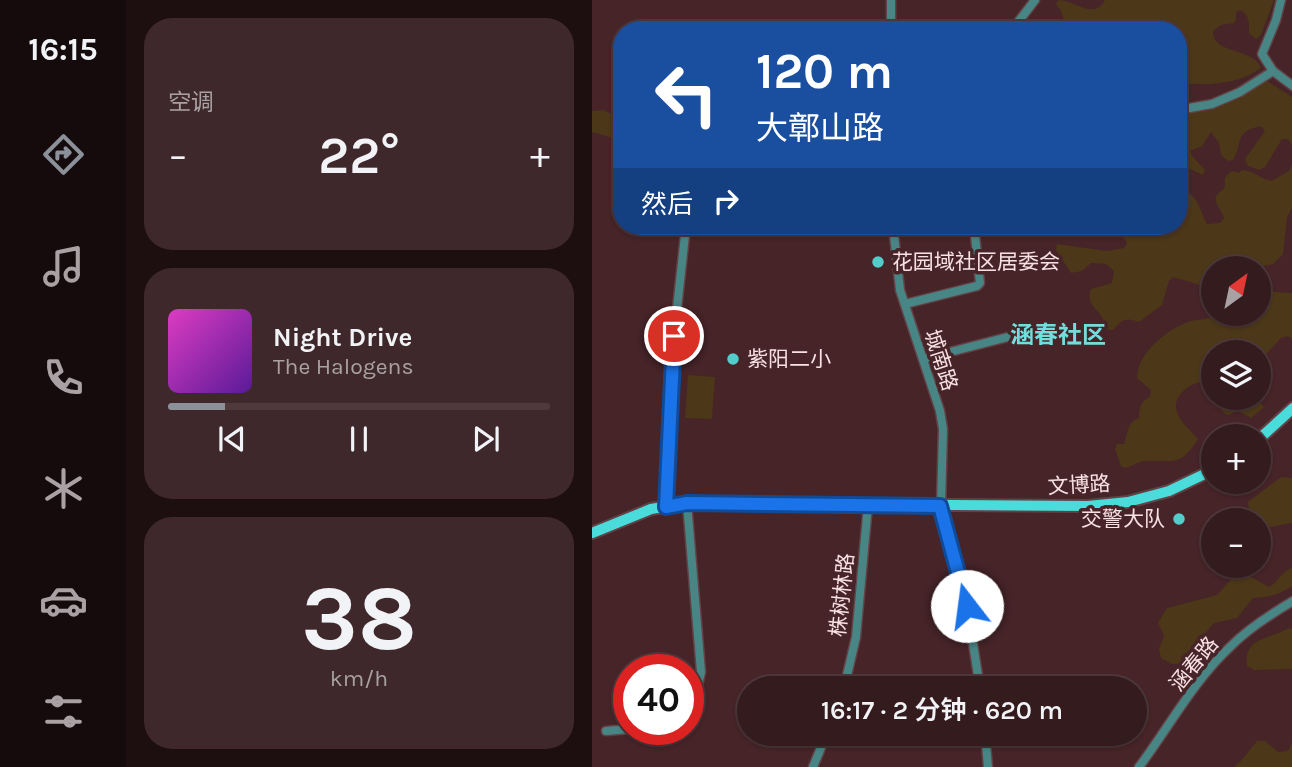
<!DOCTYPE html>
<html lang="zh">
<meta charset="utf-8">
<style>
body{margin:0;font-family:Karla,"Noto Sans SC",sans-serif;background:#3f282b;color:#f1f3f6;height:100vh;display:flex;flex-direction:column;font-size:26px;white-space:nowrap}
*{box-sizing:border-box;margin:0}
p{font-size:23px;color:#a9a1a4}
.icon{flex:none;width:38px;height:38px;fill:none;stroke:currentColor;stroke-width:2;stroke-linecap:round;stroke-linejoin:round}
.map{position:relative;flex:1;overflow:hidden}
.side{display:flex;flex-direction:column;gap:18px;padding:18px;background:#1d0f10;width:466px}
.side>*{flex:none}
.banner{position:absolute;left:21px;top:21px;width:574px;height:214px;border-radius:28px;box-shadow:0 2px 5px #0004,0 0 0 2px #4e393c;background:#1a4fa0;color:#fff;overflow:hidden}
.needle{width:46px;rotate:33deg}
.buttons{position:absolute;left:609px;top:256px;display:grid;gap:14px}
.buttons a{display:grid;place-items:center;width:70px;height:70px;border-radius:50%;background:#341b1e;box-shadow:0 2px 5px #0004,0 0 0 2px #4e393c;font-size:35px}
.speed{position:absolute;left:21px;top:654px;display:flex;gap:14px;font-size:35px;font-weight:700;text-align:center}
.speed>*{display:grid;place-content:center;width:91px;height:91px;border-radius:50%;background:#341b1e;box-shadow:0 2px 5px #0004,0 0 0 2px #4e393c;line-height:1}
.speed .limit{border:10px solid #d22;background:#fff;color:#111}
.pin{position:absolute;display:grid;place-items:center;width:60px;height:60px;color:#fff;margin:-30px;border:4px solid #fff;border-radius:50%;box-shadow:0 2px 7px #0007}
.me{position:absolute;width:77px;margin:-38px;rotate:345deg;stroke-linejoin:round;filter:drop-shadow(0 0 5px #0008)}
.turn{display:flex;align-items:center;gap:24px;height:147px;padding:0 28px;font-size:32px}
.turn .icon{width:91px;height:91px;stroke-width:2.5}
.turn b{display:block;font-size:49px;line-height:60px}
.then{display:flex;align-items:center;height:66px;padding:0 28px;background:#0003;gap:14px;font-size:26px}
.big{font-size:52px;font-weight:600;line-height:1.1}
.side .widget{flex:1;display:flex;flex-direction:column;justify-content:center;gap:10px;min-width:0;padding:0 24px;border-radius:28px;background:#3f282b}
.side .dial{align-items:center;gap:0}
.dial b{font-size:91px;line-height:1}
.song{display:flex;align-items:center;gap:21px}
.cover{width:84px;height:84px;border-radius:10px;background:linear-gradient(135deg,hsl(310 70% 55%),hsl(270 70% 35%))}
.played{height:7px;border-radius:4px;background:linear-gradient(90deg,#8c9099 15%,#4e393c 15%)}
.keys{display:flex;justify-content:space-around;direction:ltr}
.heat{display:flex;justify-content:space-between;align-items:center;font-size:38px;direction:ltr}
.trip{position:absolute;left:145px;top:676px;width:410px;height:70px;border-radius:35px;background:#341b1e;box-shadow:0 2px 5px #0004,0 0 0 2px #4e393c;font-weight:600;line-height:70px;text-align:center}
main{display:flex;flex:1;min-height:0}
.tab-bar{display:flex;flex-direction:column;width:126px;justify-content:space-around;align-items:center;background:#150b0c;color:#a9a1a4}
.tab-bar .icon{width:49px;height:49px}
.tab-bar .current{color:#8c9099}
.tab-bar b{font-size:32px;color:#f1f3f6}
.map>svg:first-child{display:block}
.green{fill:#4c3718}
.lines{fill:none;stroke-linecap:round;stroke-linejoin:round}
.minor-casing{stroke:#624246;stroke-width:11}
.major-casing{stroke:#624246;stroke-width:14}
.minor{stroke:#488685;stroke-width:8}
.major{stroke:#49dcdb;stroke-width:10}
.route-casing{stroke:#114b97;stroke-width:18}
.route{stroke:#1a73e8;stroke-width:12}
.poi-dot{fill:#52cdcc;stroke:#462428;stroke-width:2.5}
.labels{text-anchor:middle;stroke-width:7;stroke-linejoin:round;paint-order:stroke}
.poi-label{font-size:21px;fill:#f8e1e2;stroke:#462428;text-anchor:start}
.street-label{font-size:21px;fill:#f8e1e2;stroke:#462428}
.quarter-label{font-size:24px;font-weight:bold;fill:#71dddc;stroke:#462428}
</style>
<main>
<nav class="tab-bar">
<b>16:15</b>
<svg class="icon current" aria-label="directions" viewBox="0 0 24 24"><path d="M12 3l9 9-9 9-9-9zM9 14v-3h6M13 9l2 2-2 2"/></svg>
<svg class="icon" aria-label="music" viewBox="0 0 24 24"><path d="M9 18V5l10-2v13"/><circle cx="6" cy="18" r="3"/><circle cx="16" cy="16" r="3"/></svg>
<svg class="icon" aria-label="phone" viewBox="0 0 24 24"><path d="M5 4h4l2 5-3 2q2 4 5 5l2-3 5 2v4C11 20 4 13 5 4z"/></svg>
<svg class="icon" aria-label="climate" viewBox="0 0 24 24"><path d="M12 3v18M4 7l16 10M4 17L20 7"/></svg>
<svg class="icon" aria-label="car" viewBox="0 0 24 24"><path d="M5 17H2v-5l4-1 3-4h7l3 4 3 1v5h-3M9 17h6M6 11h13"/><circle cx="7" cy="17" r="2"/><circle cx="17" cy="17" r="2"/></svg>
<svg class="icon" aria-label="filters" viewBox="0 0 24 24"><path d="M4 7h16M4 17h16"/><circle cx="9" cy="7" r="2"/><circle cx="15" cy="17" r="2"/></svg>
</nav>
<section class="side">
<div class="widget"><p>空调</p>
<div class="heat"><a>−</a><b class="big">22°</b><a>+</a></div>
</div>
<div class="widget">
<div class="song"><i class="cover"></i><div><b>Night Drive</b><p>The Halogens</p></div></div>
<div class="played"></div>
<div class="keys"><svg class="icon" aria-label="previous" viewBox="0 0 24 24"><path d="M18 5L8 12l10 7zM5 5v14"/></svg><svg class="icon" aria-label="pause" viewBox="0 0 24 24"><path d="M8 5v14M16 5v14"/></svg><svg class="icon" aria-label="next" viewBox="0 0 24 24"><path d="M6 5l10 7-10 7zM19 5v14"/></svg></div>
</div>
<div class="widget dial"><b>38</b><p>km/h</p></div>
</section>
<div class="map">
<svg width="701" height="767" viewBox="0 0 701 767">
<rect width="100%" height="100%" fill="#462428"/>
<g class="green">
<path d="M466,0C484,0 501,21 513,0H682L669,35L664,39L657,33C657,23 658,15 648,10L644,12V19L642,23L629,25L621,31C620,55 661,47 669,68C644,86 615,85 586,83V30H562L556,26C543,29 532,31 519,30C509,29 504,25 495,29L483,23L479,29H475L469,11L464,4Z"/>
<path d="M675,81L700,97V145L696,139H690L673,167L667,170L656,166L653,159L673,131L669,126C641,132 652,141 641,160L636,161L629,155L627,143L619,132L610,146L598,151L600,156L613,170L611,175L596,168L586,173V115L619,110Z"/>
<path d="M11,110L24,116L30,125L28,134L21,138L0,132V111Z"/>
<path d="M700,164V208L695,217L691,254L681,264L672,266L651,257L642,268H621L619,288L581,277L577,281L570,305L547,322C534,317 530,319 521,330H514C513,327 511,319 510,317C503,306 494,304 499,289L520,283L522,271L514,264L499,263L490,271L479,273L464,250L465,244L515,251L532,248L535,243L529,233L528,226H586V187C606,194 607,208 615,224L628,223L632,218C629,207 615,198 632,189C635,179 628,180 640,171L647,173L650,170C661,170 669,179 679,181L697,171Z"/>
<path d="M667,291L700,293V339L696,336L689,338L667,362V352H621V383C606,376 578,394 585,412C588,422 599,431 606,439C588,467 583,460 554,461C548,461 540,466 533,468L529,466L523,449L525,444H532C536,433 535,422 547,418C548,407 547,403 558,397L559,390L545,378C545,353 576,328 599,321C609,319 618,320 625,313H667Z"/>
<path d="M96,375L123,377L120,419L93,418Z"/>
<path d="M629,397H663L672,407L659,418L644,410L640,414L635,415L629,410Z"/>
<path d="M689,477L700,478V523L667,529V520H659L656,502Z"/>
<path d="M700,568V586C688,595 676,597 661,598L645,618L622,623L608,639L607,645L613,656L611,663L580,664L569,658L567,649L572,635L566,623L575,608L625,595L641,577L648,575L657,576L677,587C687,582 689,571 700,568Z"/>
<path d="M697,628L700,629V669L662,670L655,666C651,637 678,639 697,628Z"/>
<path d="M665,741H673L686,752L696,751L700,743V767H642C652,759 657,750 665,741Z"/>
</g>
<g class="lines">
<g class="minor-casing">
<g id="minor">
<path d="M689,0L684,20L670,54L681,71L701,86"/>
<path d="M299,30V0"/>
<path d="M420,30L443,0"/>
<path d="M586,110L620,104L648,92L681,71"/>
<path d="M301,226L308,290L348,411L351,429L349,506L375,606L388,688"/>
<path d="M313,304L385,286L388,283L382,226"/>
<path d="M331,359L435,332"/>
<path d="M95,503L109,672L103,698L96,705"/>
<path d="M74,507L82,336L94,226"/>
<path d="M252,688L264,637L276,505"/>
<path d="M14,731L37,729"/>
<path d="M393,733L396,767"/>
<path d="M221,767L235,733"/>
<path d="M547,767C577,727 602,680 639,646C657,628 679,614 701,601"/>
</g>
</g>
<g class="major-casing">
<g id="major">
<path d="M667,439L701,408"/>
<path d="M0,533L59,509L95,503L496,506L536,502L577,491L621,470"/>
</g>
</g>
<use href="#minor" class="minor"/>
<use href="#major" class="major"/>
</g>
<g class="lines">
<g class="route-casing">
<path id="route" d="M82,336L74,507L95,503L348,506L375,606"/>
</g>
<use href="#route" class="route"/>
</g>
<g class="poi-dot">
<circle cx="286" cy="262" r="7"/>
<circle cx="141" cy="359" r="7"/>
<circle cx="587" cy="519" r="7"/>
</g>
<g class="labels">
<g class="poi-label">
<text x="300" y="269">花园域社区居委会</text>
<text x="155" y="366">紫阳二小</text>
<text x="573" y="526" text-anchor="end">交警大队</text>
</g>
<g class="street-label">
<text transform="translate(349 360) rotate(72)" y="7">城南路</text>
<text transform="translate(487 485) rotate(-3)" y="7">文博路</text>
<text transform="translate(250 595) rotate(-84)" y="7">株树林路</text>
<text transform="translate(602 664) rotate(-51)" y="7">涵春路</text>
</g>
<g class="quarter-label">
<text x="466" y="343">涵春社区</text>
</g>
</g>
</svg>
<div class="buttons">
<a><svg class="needle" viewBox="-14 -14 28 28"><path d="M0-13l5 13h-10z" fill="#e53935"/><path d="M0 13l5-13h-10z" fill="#a9a1a4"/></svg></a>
<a><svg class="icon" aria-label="layers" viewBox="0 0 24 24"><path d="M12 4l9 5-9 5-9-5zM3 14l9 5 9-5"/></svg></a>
<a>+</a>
<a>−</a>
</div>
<div class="speed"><div class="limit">40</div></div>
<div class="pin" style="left:82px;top:336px;background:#d93025"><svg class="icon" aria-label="arrive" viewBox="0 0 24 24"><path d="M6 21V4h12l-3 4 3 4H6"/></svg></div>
<svg class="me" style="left:375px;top:606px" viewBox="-20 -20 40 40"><circle r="19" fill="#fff"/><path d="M0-13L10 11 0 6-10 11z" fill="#1a73e8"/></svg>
<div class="trip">16:17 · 2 分钟 · 620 m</div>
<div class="banner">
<div class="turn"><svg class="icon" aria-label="left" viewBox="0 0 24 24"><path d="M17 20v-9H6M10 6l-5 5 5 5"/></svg><div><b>120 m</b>大鄣山路</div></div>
<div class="then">然后<svg class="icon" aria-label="right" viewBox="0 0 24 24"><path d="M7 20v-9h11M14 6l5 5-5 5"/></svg></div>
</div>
</div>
</main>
